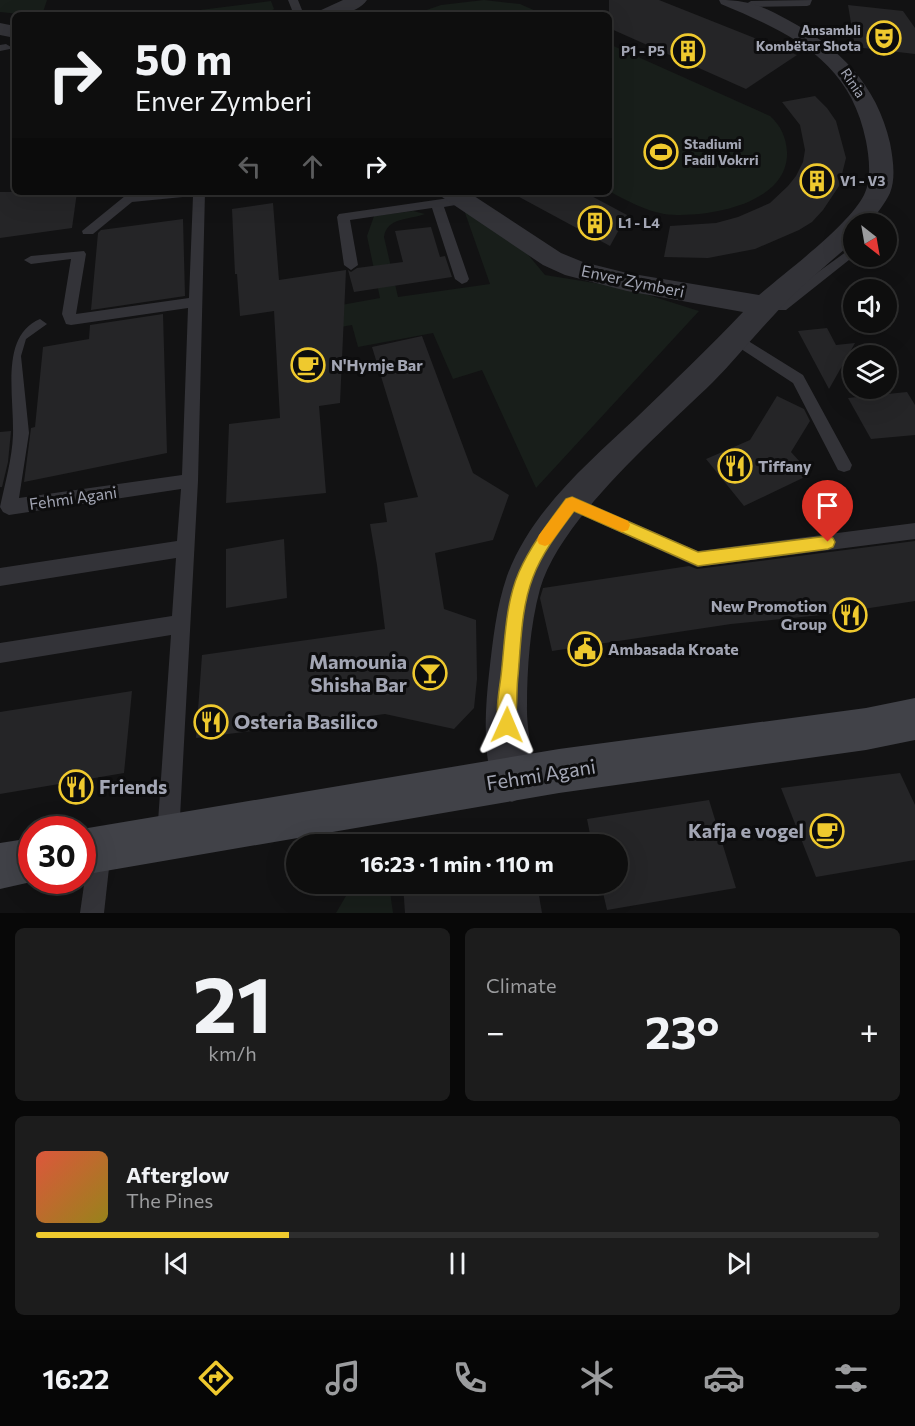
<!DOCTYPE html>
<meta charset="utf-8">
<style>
body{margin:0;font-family:Commissioner,sans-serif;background:#1c1c1c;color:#f1f3f6;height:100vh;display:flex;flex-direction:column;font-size:22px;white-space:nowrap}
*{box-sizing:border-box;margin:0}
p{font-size:20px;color:#9b9c9e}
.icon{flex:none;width:33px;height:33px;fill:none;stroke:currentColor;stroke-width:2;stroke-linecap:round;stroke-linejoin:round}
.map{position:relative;height:913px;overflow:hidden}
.drawer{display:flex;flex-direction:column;gap:15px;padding:15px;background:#080808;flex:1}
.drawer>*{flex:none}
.hud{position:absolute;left:12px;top:12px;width:600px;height:183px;border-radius:9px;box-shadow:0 6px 24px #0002,0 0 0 2px #2e2e2e;background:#0e0e0e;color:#f1f3f6;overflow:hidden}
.needle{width:39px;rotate:149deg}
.tools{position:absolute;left:843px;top:213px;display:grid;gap:12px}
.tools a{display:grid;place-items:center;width:54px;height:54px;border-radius:50%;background:#0e0e0e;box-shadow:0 6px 24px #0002,0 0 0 2px #2e2e2e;font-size:30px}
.speed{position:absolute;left:18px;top:816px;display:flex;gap:12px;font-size:30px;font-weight:700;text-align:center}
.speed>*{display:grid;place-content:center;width:78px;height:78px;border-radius:50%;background:#0e0e0e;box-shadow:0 6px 24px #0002,0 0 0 2px #2e2e2e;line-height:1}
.speed .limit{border:9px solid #d22;background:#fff;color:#111}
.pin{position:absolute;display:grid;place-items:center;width:51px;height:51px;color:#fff;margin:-62px -26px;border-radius:50% 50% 50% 0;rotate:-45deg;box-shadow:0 0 6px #0007}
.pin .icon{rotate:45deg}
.me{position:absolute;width:66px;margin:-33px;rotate:1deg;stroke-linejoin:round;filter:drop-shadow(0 0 4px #0008)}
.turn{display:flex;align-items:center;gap:21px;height:126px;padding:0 24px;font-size:27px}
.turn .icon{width:78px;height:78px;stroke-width:2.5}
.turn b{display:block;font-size:42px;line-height:51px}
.lanes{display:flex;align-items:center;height:57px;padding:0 24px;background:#0003;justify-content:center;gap:30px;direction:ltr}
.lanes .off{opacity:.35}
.big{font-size:45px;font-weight:700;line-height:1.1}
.drawer .card{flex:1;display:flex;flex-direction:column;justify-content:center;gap:9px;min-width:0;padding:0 21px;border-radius:9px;background:#1c1c1c}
.drawer .dial{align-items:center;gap:0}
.dial b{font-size:78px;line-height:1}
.song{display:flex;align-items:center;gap:18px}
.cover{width:72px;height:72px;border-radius:9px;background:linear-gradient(135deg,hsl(10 70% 55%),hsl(50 70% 35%))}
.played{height:6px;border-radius:3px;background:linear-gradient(90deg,#efc92e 30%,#2e2e2e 30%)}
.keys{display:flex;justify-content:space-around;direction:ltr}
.heat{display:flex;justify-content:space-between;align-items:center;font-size:33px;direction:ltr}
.drawer .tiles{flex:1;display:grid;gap:15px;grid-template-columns:1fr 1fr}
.card:last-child{grid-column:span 2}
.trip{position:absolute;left:286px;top:834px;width:342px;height:60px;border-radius:30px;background:#0e0e0e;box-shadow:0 6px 24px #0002,0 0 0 2px #2e2e2e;font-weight:700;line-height:60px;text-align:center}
.tab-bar{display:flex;height:96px;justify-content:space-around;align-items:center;background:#060606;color:#9b9c9e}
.tab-bar .icon{width:42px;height:42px}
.tab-bar .on{color:#efc92e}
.tab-bar b{font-size:27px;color:#f1f3f6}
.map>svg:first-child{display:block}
.green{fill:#181e1a}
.building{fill:#252527}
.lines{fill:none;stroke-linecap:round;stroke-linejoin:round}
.lane{fill:#333338;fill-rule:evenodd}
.street{fill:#333338;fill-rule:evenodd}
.secondary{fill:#414248;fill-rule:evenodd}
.route{fill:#efc92e;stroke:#9b831e;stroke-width:1.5}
.slow{fill:#f59e0b}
.labels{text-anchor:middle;stroke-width:6;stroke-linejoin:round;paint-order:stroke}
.far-poi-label{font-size:14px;font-weight:bold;fill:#a3a6b4;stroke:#0d0d0e;text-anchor:start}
.far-street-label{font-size:14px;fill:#a3a6b4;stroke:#0d0d0e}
.street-label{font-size:16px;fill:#a3a6b4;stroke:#0d0d0e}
.poi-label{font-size:16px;font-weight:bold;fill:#a3a6b4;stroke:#0d0d0e;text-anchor:start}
.near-poi-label{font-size:20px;font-weight:bold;fill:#a3a6b4;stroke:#0d0d0e;text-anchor:end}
.near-street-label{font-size:20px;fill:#a3a6b4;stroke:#0d0d0e}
</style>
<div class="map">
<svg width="915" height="913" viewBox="0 0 915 913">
<rect width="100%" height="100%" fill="#121213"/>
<g class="green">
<path d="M0,0H47L43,12L29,15L0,12Z"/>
<path d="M484,0L520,4L545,15H412L441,5Z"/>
<path d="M271,1L274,9L266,15H160Z"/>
<path d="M609,44L770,116C781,126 786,137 787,152C789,205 704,219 664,214C644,210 627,201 609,191Z"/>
<path d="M463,207L514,238L545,275L626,288L699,311L536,488L482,370L453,379L433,333L358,347L352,325L335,328L330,307L380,298L367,236L374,216L413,211L425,214C409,220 387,217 384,237L398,297L490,284Z"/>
<path d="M353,884H389L393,913H336Z"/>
</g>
<g class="building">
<path d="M609,0H659L797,55L746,89L609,28Z"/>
<path d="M848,5L903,11L915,28V54L855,47Z"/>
<path d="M815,96L827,108L836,121L846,158L839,186L823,210L812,222L799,230L755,249L708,258L664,257L670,226L716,223L738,217L770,203L788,186L796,176L803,162L805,150L800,125L782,102Z"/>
<path d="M0,192H77L72,228L0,238Z"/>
<path d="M510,192H584L627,215L610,246Z"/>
<path d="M273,203L279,280L346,270L340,403L319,406L326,493L226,503L229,424L280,418L274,311L240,316L237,274H235L232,209Z"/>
<path d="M183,219L185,296L91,310L98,233L101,230Z"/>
<path d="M431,227L440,257L445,256L452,277L354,292L348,270L351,272L357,268L403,262L395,231Z"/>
<path d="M163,314L167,453L24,482L31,428L35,427L43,347L89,339L90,325Z"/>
<path d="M827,328L836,345L855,343L829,389L798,331Z"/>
<path d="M422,336L473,473L509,495L493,540L435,553L444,609L476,620L477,679L474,708L454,729L385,714L196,738L202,655L385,629L377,565L370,524L387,522L384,503L418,497L372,347Z"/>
<path d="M907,392L915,405V435L871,439L848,398Z"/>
<path d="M777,396L804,409L810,421L791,452L811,474L744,506L706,459L750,440Z"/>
<path d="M11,431L8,462L2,487H0V432Z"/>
<path d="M284,539L287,598L226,608V549Z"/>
<path d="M915,541V601L831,614L731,624L552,651L540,598L543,588L689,566L697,569Z"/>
<path d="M132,691L124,773L0,794V712Z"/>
<path d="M900,773L915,805V860L816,877L781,788Z"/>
<path d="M709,800L736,888L607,910L601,884H618V844H592L587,819Z"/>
<path d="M528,833L530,844H457Z"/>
<path d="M403,884H537L542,913H405Z"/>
</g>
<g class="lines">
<g class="lane">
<path d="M288,0H298L304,15H294Z"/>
<path d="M812,0L810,5L807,6L751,7L746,4L751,1Z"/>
<path d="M6,44L11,47L10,49L0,51V45Z"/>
<path d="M157,192H205L198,481L179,836L176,844L168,847L160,844L157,836L171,635L0,663V643L172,616L176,558L0,586V568L177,541L181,489L9,515L3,512L0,507C5,483 12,459 13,435C14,393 0,336 40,319L47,324L26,339L21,356L29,433L19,498L182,475L188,308L71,325L66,324L62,314L71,259L31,264L24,260L31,256L84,251L86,254L76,314L189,298L193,196L132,202L93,234H83L82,231L125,196Z"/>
<path d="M463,196L469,200L467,203L444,207L469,279L467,282L462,284L455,279L432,208L350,220L358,265L351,270L344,265L337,217L339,214Z"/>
<path d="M850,249L854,250V256L786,310H760L758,306L760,302L778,301Z"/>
<path d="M737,334L803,375L852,465L850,470L844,472L838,470L793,383L732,343L730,339L732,335Z"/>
<path d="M572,496L698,551L915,523V539L697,567L566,508L563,503L566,498Z"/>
<path d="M100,839L108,842L111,850L104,913H80L89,850L92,842Z"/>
</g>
<g class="street">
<path d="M343,0H367C356,15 333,15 317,15L319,11Z"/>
<path d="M719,0C748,0 763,6 788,20C839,47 877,85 890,143C893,159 896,178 890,193C885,204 876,214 869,224H854V241C827,265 798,288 774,315C753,337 734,361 713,382C660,434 560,519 540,589C530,626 527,668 527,706C526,737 539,767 527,795L512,802L497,795C482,761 485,711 489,674C493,640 496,608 507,576C531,511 587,464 636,418C672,383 708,349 743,312L627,291L565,275L543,265L442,197L439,192H468L561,253L583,262L627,273L759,295C787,271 849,225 864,195C872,179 869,157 866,141C850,60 790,33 721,4Z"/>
<path d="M0,23L15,26V38L0,35Z"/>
</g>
<g class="secondary">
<path d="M915,698V740L866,750L559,793L82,875V829L559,749L866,708Z"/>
<path d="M32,838V880H40L0,889V843Z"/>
</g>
</g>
<path class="route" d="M572,497L698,552L828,536L833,538L835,542L833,547L828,549L698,566L574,511C559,531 542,553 533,577C521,608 521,643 518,676C516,691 518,718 513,731L507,733L501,731C494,714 499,693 501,676C505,642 505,604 519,572C531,545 549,522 566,499Z"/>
<path class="slow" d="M572,497L628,521L630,525L628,530L622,532L574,511L550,544L545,546L539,544L537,540L539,535L566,499Z"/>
<defs>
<g id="theatre-ring" transform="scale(1.725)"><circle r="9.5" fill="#0d0d0e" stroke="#efc92e" stroke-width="1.5"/><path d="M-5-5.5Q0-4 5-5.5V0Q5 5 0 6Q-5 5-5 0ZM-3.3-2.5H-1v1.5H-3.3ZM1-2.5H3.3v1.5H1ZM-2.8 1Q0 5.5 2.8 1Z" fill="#efc92e"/></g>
<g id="building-ring" transform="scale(1.725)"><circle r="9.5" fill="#0d0d0e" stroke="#efc92e" stroke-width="1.5"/><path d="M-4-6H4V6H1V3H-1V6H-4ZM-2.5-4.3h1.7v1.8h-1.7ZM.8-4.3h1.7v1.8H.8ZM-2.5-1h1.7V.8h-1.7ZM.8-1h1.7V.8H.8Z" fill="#efc92e"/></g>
<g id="stadium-ring" transform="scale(1.725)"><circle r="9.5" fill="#0d0d0e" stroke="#efc92e" stroke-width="1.5"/><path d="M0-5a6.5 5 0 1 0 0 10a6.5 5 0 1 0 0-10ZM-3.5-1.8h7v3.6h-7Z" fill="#efc92e"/></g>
<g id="cafe-ring" transform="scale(1.725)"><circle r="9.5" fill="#0d0d0e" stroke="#efc92e" stroke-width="1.5"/><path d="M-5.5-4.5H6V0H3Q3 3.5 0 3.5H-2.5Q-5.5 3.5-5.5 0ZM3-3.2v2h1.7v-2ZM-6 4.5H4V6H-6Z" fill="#efc92e"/></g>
<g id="restaurant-ring" transform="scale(1.725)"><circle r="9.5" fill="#0d0d0e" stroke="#efc92e" stroke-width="1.5"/><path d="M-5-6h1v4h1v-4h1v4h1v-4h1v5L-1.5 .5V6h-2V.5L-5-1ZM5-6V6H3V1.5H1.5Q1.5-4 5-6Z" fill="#efc92e"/></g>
<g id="civic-ring" transform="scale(1.725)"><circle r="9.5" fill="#0d0d0e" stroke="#efc92e" stroke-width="1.5"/><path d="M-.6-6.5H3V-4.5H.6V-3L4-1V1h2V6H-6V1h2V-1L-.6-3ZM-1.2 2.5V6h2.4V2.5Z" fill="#efc92e"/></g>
<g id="bar-ring" transform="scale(1.725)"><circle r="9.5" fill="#0d0d0e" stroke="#efc92e" stroke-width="1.5"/><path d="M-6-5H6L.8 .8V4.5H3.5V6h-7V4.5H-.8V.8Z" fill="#efc92e"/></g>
</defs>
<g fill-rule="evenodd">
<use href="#theatre-ring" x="884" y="38"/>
<use href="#building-ring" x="688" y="51"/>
<use href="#stadium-ring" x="661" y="152"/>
<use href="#building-ring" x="817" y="181"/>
<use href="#building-ring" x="595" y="223"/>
<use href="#cafe-ring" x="308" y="365"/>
<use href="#restaurant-ring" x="735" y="466"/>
<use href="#restaurant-ring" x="850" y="615"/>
<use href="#civic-ring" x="585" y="649"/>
<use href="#bar-ring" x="430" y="673"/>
<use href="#restaurant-ring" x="211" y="722"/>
<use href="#restaurant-ring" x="76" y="787"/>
<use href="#cafe-ring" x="827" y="831"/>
</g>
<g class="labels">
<g class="far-poi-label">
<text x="861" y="35" text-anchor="end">Ansambli<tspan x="861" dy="16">Kombëtar Shota</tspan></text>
<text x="665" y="56" text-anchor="end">P1 - P5</text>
<text x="684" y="149">Stadiumi<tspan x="684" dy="16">Fadil Vokrri</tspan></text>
<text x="840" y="186">V1 - V3</text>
<text x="618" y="228">L1 - L4</text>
</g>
<g class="far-street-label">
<text transform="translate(853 83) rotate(56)" y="5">Rinia</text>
</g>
<g class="street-label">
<text transform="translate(633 281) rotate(12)" y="6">Enver Zymberi</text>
<text transform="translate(73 498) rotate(-8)" y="6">Fehmi Agani</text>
</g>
<g class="poi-label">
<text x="331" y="371">N'Hymje Bar</text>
<text x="758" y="472">Tiffany</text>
<text x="827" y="612" text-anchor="end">New Promotion<tspan x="827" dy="18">Group</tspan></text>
<text x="608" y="655">Ambasada Kroate</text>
</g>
<g class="near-poi-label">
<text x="407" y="669">Mamounia<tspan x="407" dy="23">Shisha Bar</tspan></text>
<text x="234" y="729" text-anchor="start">Osteria Basilico</text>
<text x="99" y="794" text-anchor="start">Friends</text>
<text x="804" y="838">Kafja e vogel</text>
</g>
<g class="near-street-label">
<text transform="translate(541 775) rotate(-9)" y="7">Fehmi Agani</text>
</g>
</g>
</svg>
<div class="tools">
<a><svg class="needle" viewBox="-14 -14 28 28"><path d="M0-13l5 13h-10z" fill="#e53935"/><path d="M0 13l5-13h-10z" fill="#9b9c9e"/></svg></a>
<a><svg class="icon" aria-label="sound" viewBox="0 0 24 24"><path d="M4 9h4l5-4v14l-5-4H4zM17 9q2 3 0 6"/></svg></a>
<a><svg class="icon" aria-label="layers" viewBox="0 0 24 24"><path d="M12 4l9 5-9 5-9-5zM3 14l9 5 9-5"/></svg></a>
</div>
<div class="speed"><div class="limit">30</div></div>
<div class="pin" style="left:828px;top:542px;background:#d93025"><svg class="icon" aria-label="arrive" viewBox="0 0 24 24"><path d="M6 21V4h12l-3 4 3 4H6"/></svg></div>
<svg class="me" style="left:507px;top:725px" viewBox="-20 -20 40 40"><path d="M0-17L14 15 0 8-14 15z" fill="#efc92e" stroke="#fff" stroke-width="4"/></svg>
<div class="trip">16:23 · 1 min · 110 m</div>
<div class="hud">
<div class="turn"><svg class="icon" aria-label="right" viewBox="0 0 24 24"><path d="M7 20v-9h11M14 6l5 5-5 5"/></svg><div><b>50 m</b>Enver Zymberi</div></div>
<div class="lanes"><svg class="icon off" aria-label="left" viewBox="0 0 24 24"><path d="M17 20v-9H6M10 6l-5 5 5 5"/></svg><svg class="icon off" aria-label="ahead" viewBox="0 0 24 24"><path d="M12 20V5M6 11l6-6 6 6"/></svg><svg class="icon" aria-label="right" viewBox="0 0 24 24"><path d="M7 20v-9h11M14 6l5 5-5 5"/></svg></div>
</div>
</div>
<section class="drawer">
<div class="tiles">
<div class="card dial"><b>21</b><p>km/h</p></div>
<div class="card"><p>Climate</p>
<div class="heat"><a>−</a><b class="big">23°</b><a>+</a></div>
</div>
<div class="card">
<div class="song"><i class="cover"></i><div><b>Afterglow</b><p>The Pines</p></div></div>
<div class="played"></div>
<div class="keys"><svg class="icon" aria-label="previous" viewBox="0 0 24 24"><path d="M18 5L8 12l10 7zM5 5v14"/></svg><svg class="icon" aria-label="pause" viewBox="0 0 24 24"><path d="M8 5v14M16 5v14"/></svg><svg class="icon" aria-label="next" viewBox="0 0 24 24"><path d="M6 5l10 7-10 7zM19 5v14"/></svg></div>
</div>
</div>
</section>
<nav class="tab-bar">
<b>16:22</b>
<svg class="icon on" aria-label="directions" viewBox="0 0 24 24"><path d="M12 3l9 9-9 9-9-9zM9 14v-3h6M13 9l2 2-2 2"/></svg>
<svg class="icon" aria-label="music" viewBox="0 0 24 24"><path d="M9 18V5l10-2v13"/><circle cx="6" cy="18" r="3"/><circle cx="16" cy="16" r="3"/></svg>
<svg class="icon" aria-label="phone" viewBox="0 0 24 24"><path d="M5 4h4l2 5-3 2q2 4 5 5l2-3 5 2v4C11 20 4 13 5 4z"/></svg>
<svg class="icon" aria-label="climate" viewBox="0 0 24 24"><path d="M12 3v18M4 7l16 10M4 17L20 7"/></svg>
<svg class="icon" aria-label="car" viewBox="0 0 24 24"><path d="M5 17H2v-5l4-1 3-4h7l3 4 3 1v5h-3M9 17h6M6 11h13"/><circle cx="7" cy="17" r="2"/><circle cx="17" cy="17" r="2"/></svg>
<svg class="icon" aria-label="filters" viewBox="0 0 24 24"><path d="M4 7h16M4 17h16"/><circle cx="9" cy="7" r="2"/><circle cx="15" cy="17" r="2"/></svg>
</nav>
